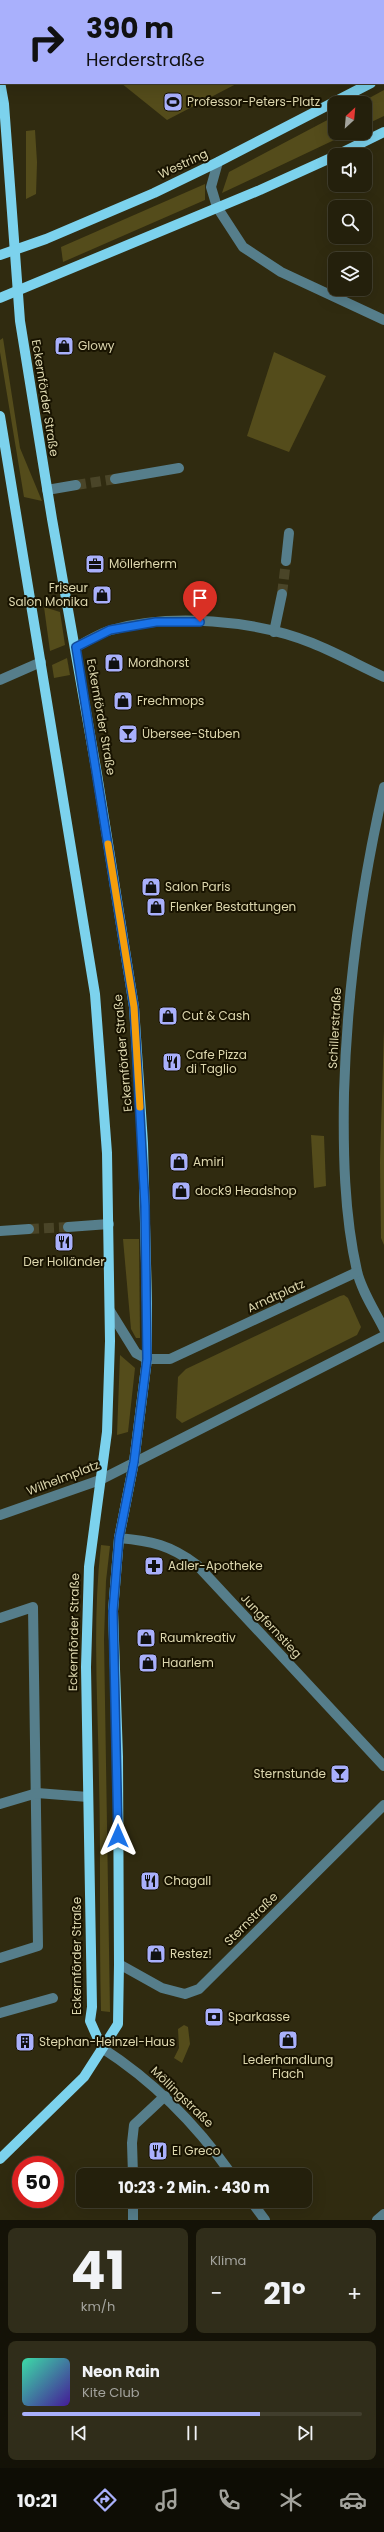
<!DOCTYPE html>
<html lang="de">
<meta charset="utf-8">
<style>
body{margin:0;font-family:Poppins,sans-serif;background:#302d1a;color:#f1f3f6;height:100vh;display:flex;flex-direction:column;font-size:15px;white-space:nowrap}
*{box-sizing:border-box;margin:0}
p{font-size:13px;color:#a3a39d}
.icon{flex:none;width:22px;height:22px;fill:none;stroke:currentColor;stroke-width:2;stroke-linecap:round;stroke-linejoin:round}
.map{position:relative;height:2220px;overflow:hidden}
.drawer{display:flex;flex-direction:column;gap:8px;padding:8px;background:#141207;flex:1}
.drawer>*{flex:none}
.top-card{position:absolute;left:0px;top:0px;width:384px;height:84px;box-shadow:0 4px 16px #0002,0 0 0 1px #413e2d;background:#a9b0fc;color:#111;overflow:hidden}
.needle{width:26px;rotate:26deg}
.controls{position:absolute;left:328px;top:96px;display:grid;gap:8px}
.controls a{display:grid;place-items:center;width:44px;height:44px;border-radius:8px;background:#24200c;box-shadow:0 4px 16px #0002,0 0 0 1px #413e2d;font-size:20px}
.speed{position:absolute;left:12px;top:2156px;display:flex;gap:8px;font-size:20px;font-weight:700;text-align:center}
.speed>*{display:grid;place-content:center;width:52px;height:52px;border-radius:50%;background:#24200c;box-shadow:0 4px 16px #0002,0 0 0 1px #413e2d;line-height:1}
.speed .limit{border:6px solid #d22;background:#fff;color:#111}
.pin{position:absolute;display:grid;place-items:center;width:34px;height:34px;color:#fff;margin:-41px -17px;border-radius:50% 50% 50% 0;rotate:-45deg;box-shadow:0 0 4px #0007}
.pin .icon{rotate:45deg}
.me{position:absolute;width:44px;margin:-22px;rotate:0deg;stroke-linejoin:round;filter:drop-shadow(0 0 3px #0008)}
.turn{display:flex;align-items:center;gap:14px;height:84px;padding:0 20px;font-size:18px}
.turn .icon{width:52px;height:52px;stroke-width:2.5}
.turn b{display:block;font-size:28px;line-height:34px}
.big{font-size:30px;font-weight:700;line-height:1.1}
.drawer .card{flex:1;display:flex;flex-direction:column;justify-content:center;gap:6px;min-width:0;padding:0 14px;border-radius:8px;background:#302d1a}
.drawer .dial{align-items:center;gap:0}
.dial b{font-size:52px;line-height:1}
.song{display:flex;align-items:center;gap:12px}
.cover{width:48px;height:48px;border-radius:6px;background:linear-gradient(135deg,hsl(160 70% 55%),hsl(260 70% 35%))}
.played{height:4px;border-radius:2px;background:linear-gradient(90deg,#a9b0fc 70%,#413e2d 70%)}
.keys{display:flex;justify-content:space-around;direction:ltr}
.heat{display:flex;justify-content:space-between;align-items:center;font-size:22px;direction:ltr}
.drawer .tiles{flex:1;display:grid;gap:8px;grid-template-columns:1fr 1fr}
.card:last-child{grid-column:span 2}
.trip{position:absolute;left:76px;top:2168px;width:236px;height:40px;border-radius:8px;background:#24200c;box-shadow:0 4px 16px #0002,0 0 0 1px #413e2d;font-weight:700;line-height:40px;text-align:center}
.dock{display:flex;height:64px;justify-content:space-around;align-items:center;background:#0e0d05;color:#a3a39d}
.dock .icon{width:28px;height:28px}
.dock .current{color:#a9b0fc}
.dock b{font-size:18px;color:#f1f3f6}
.map>svg:first-child{display:block}
.green{fill:#544c1b}
.lines{fill:none;stroke-linecap:round;stroke-linejoin:round}
.minor-tunnel{stroke:#4a4528;stroke-width:10;stroke-dasharray:10 5;stroke-linecap:butt}
.minor{stroke:#567e8b;stroke-width:10}
.major{stroke:#7cd2ed;stroke-width:10}
.route-casing{stroke:#114b97;stroke-width:10}
.route{stroke:#1a73e8;stroke-width:7}
.slow{stroke:#f59e0b;stroke-width:7}
.labels{text-anchor:middle;stroke-width:4;stroke-linejoin:round;paint-order:stroke}
.poi-label{font-size:12px;fill:#ddd7ae;stroke:#181300;text-anchor:start}
.street-label{font-size:12px;fill:#ddd7ae;stroke:#181300}
</style>
<div class="map">
<svg width="384" height="2220" viewBox="0 0 384 2220">
<rect width="100%" height="100%" fill="#302b10"/>
<g class="green">
<path d="M58,0H384V7L383,1Z"/>
<path d="M121,83H238L167,120Z"/>
<path d="M384,90V116L365,125V103H360Z"/>
<path d="M335,116V133H349L222,193L229,172Z"/>
<path d="M35,130L37,162L36,194L26,199V131Z"/>
<path d="M205,184V200L63,262L61,247Z"/>
<path d="M3,338L20,448L42,501L24,497L0,352V340Z"/>
<path d="M274,352L326,376L289,452L247,436Z"/>
<path d="M44,607L60,612L65,645L50,651Z"/>
<path d="M67,658L70,675L54,678L52,665Z"/>
<path d="M384,1030V1245L381,1238L380,1162Z"/>
<path d="M311,1135L324,1136L326,1186L314,1188Z"/>
<path d="M123,1239H139L140,1338H136L131,1329Z"/>
<path d="M344,1295L348,1298L361,1327L357,1335L182,1423L176,1418L178,1377L186,1369L340,1296Z"/>
<path d="M120,1355L135,1368L128,1432L117,1435Z"/>
<path d="M101,1545L110,1546L106,1581L104,1639L110,2012L101,2011C99,1934 101,1858 99,1781C98,1702 92,1623 101,1545Z"/>
<path d="M184,2025L188,2027L190,2044L182,2063L174,2058L179,2048L178,2029Z"/>
</g>
<g class="lines">
<g class="minor-tunnel">
<path d="M76,485L115,479"/>
<path d="M282,594L286,561"/>
<path d="M29,1229L68,1227"/>
</g>
<g class="minor">
<path d="M218,162L211,187L217,207L243,247L281,272L384,320"/>
<path d="M115,479L179,468"/>
<path d="M47,490L76,485"/>
<path d="M286,561L289,533"/>
<path d="M274,632L282,594"/>
<path d="M76,647C87,642 99,633 111,630C171,613 255,620 312,643C337,653 360,666 384,677"/>
<path d="M0,680L41,662"/>
<path d="M384,787C361,888 347,989 344,1093C343,1152 344,1214 357,1271C361,1290 375,1311 384,1329"/>
<path d="M68,1227L109,1224"/>
<path d="M0,1231L29,1229"/>
<path d="M110,1311L136,1353L147,1359H170L357,1272"/>
<path d="M0,1515L100,1480L384,1336"/>
<path d="M119,1538C152,1541 170,1545 197,1565L384,1766"/>
<path d="M0,1618L33,1607L38,1946L0,1958"/>
<path d="M0,1804L37,1793L88,1797"/>
<path d="M119,1964L162,1988L185,1994L199,1989L384,1805"/>
<path d="M0,2013L53,1998"/>
<path d="M102,2048C155,2082 196,2124 232,2175"/>
<path d="M133,2175L132,2143L134,2125L165,2096"/>
<path d="M133,2201V2220"/>
<path d="M251,2201L265,2220"/>
<path d="M377,2220L384,2214"/>
</g>
<g class="major">
<path d="M383,77H384"/>
<path d="M0,82L4,104L20,321L52,519L97,774L134,1007L143,1143L147,1303V1359L134,1462L119,1538L113,1611L118,1757L119,1964L118,2024L84,2077L0,2159"/>
<path d="M337,155L384,132"/>
<path d="M0,255L46,239L154,193L218,162L371,83"/>
<path d="M0,298L260,190L335,156"/>
<path d="M0,416L95,994L107,1153L110,1341L107,1432L89,1567L86,1667L92,2007L90,2021L102,2048"/>
</g>
</g>
<g class="lines">
<g class="route-casing">
<path id="route" d="M118,1836L113,1611L119,1538L134,1462L147,1359L145,1206L134,1007L76,647L110,630L156,622H200"/>
</g>
<use href="#route" class="route"/>
<path class="slow" d="M108,844L134,1007L140,1107"/>
</g>
<defs>
<g id="stadium-square" transform="scale(1)"><rect x="-9" y="-9" width="18" height="18" rx="4" fill="#a9b0fc" stroke="#181300"/><path d="M0-5a6.5 5 0 1 0 0 10a6.5 5 0 1 0 0-10ZM-3.5-1.8h7v3.6h-7Z" fill="#111"/></g>
<g id="shop-square" transform="scale(1)"><rect x="-9" y="-9" width="18" height="18" rx="4" fill="#a9b0fc" stroke="#181300"/><path d="M-5-2.5h2.3a2.7 3.5 0 0 1 5.4 0H5L5.5 6h-11ZM-1.5-2.5h3a1.5 2.3 0 0 0-3 0Z" fill="#111"/></g>
<g id="office-square" transform="scale(1)"><rect x="-9" y="-9" width="18" height="18" rx="4" fill="#a9b0fc" stroke="#181300"/><path d="M-6-3h4V-5.5h4V-3h4V5H-6ZM-1-4.5V-3h2v-1.5ZM-6 0V1H6V0Z" fill="#111"/></g>
<g id="bar-square" transform="scale(1)"><rect x="-9" y="-9" width="18" height="18" rx="4" fill="#a9b0fc" stroke="#181300"/><path d="M-6-5H6L.8 .8V4.5H3.5V6h-7V4.5H-.8V.8Z" fill="#111"/></g>
<g id="restaurant-square" transform="scale(1)"><rect x="-9" y="-9" width="18" height="18" rx="4" fill="#a9b0fc" stroke="#181300"/><path d="M-5-6h1v4h1v-4h1v4h1v-4h1v5L-1.5 .5V6h-2V.5L-5-1ZM5-6V6H3V1.5H1.5Q1.5-4 5-6Z" fill="#111"/></g>
<g id="pharmacy-square" transform="scale(1)"><rect x="-9" y="-9" width="18" height="18" rx="4" fill="#a9b0fc" stroke="#181300"/><path d="M-2-6h4v4h4v4h-4v4h-4v-4h-4v-4h4Z" fill="#111"/></g>
<g id="bank-square" transform="scale(1)"><rect x="-9" y="-9" width="18" height="18" rx="4" fill="#a9b0fc" stroke="#181300"/><path d="M-6-4H6V4H-6ZM0-2.3a2.3 2.3 0 1 0 0 4.6a2.3 2.3 0 1 0 0-4.6Z" fill="#111"/></g>
<g id="building-square" transform="scale(1)"><rect x="-9" y="-9" width="18" height="18" rx="4" fill="#a9b0fc" stroke="#181300"/><path d="M-4-6H4V6H1V3H-1V6H-4ZM-2.5-4.3h1.7v1.8h-1.7ZM.8-4.3h1.7v1.8H.8ZM-2.5-1h1.7V.8h-1.7ZM.8-1h1.7V.8H.8Z" fill="#111"/></g>
</defs>
<g fill-rule="evenodd">
<use href="#stadium-square" x="173" y="102"/>
<use href="#shop-square" x="64" y="346"/>
<use href="#office-square" x="95" y="564"/>
<use href="#shop-square" x="102" y="595"/>
<use href="#shop-square" x="114" y="663"/>
<use href="#shop-square" x="123" y="701"/>
<use href="#bar-square" x="128" y="734"/>
<use href="#shop-square" x="151" y="887"/>
<use href="#shop-square" x="156" y="907"/>
<use href="#shop-square" x="168" y="1016"/>
<use href="#restaurant-square" x="172" y="1062"/>
<use href="#shop-square" x="179" y="1162"/>
<use href="#shop-square" x="181" y="1191"/>
<use href="#restaurant-square" x="64" y="1242"/>
<use href="#pharmacy-square" x="154" y="1566"/>
<use href="#shop-square" x="146" y="1638"/>
<use href="#shop-square" x="148" y="1663"/>
<use href="#bar-square" x="340" y="1774"/>
<use href="#restaurant-square" x="150" y="1881"/>
<use href="#shop-square" x="156" y="1954"/>
<use href="#bank-square" x="214" y="2017"/>
<use href="#shop-square" x="288" y="2040"/>
<use href="#building-square" x="25" y="2042"/>
<use href="#restaurant-square" x="158" y="2151"/>
</g>
<g class="labels">
<g class="poi-label">
<text x="187" y="106">Professor-Peters-Platz</text>
<text x="78" y="350">Glowy</text>
<text x="109" y="568">Möllerherm</text>
<text x="88" y="592" text-anchor="end">Friseur<tspan x="88" dy="14">Salon Monika</tspan></text>
<text x="128" y="667">Mordhorst</text>
<text x="137" y="705">Frechmops</text>
<text x="142" y="738">Übersee-Stuben</text>
<text x="165" y="891">Salon Paris</text>
<text x="170" y="911">Flenker Bestattungen</text>
<text x="182" y="1020">Cut &amp; Cash</text>
<text x="186" y="1059">Cafe Pizza<tspan x="186" dy="14">di Taglio</tspan></text>
<text x="193" y="1166">Amiri</text>
<text x="195" y="1195">dock9 Headshop</text>
<text x="64" y="1266" text-anchor="middle">Der Holländer</text>
<text x="168" y="1570">Adler-Apotheke</text>
<text x="160" y="1642">Raumkreativ</text>
<text x="162" y="1667">Haarlem</text>
<text x="326" y="1778" text-anchor="end">Sternstunde</text>
<text x="164" y="1885">Chagall</text>
<text x="170" y="1958">Restez!</text>
<text x="228" y="2021">Sparkasse</text>
<text x="39" y="2046">Stephan-Heinzel-Haus</text>
<text x="288" y="2064" text-anchor="middle">Lederhandlung<tspan x="288" dy="14">Flach</tspan></text>
<text x="172" y="2155">El Greco</text>
</g>
<g class="street-label">
<text transform="translate(183 164) rotate(-25)" y="4">Westring</text>
<text transform="translate(45 398) rotate(81)" y="4">Eckernförder Straße</text>
<text transform="translate(101 717) rotate(80)" y="4">Eckernförder Straße</text>
<text transform="translate(335 1028) rotate(-87)" y="4">Schillerstraße</text>
<text transform="translate(123 1053) rotate(-95)" y="4">Eckernförder Straße</text>
<text transform="translate(276 1296) rotate(-25)" y="4">Arndtplatz</text>
<text transform="translate(63 1478) rotate(-21)" y="4">Wilhelmplatz</text>
<text transform="translate(271 1626) rotate(47)" y="4">Jungfernstieg</text>
<text transform="translate(74 1632) rotate(-89)" y="4">Eckernförder Straße</text>
<text transform="translate(251 1919) rotate(-45)" y="4">Sternstraße</text>
<text transform="translate(77 1956) rotate(-90)" y="4">Eckernförder Straße</text>
<text transform="translate(182 2097) rotate(44)" y="4">Möllingstraße</text>
</g>
</g>
</svg>
<div class="controls">
<a><svg class="needle" viewBox="-14 -14 28 28"><path d="M0-13l5 13h-10z" fill="#e53935"/><path d="M0 13l5-13h-10z" fill="#a3a39d"/></svg></a>
<a><svg class="icon" aria-label="sound" viewBox="0 0 24 24"><path d="M4 9h4l5-4v14l-5-4H4zM17 9q2 3 0 6"/></svg></a>
<a><svg class="icon" aria-label="search" viewBox="0 0 24 24"><circle cx="10" cy="10" r="6"/><path d="M15 15l6 6"/></svg></a>
<a><svg class="icon" aria-label="layers" viewBox="0 0 24 24"><path d="M12 4l9 5-9 5-9-5zM3 14l9 5 9-5"/></svg></a>
</div>
<div class="speed"><div class="limit">50</div></div>
<div class="pin" style="left:200px;top:622px;background:#d93025"><svg class="icon" aria-label="arrive" viewBox="0 0 24 24"><path d="M6 21V4h12l-3 4 3 4H6"/></svg></div>
<svg class="me" style="left:118px;top:1836px" viewBox="-20 -20 40 40"><path d="M0-17L14 15 0 8-14 15z" fill="#1a73e8" stroke="#fff" stroke-width="4"/></svg>
<div class="trip">10:23 · 2 Min. · 430 m</div>
<div class="top-card">
<div class="turn"><svg class="icon" aria-label="right" viewBox="0 0 24 24"><path d="M7 20v-9h11M14 6l5 5-5 5"/></svg><div><b>390 m</b>Herderstraße</div></div>
</div>
</div>
<section class="drawer">
<div class="tiles">
<div class="card dial"><b>41</b><p>km/h</p></div>
<div class="card"><p>Klima</p>
<div class="heat"><a>−</a><b class="big">21°</b><a>+</a></div>
</div>
<div class="card">
<div class="song"><i class="cover"></i><div><b>Neon Rain</b><p>Kite Club</p></div></div>
<div class="played"></div>
<div class="keys"><svg class="icon" aria-label="previous" viewBox="0 0 24 24"><path d="M18 5L8 12l10 7zM5 5v14"/></svg><svg class="icon" aria-label="pause" viewBox="0 0 24 24"><path d="M8 5v14M16 5v14"/></svg><svg class="icon" aria-label="next" viewBox="0 0 24 24"><path d="M6 5l10 7-10 7zM19 5v14"/></svg></div>
</div>
</div>
</section>
<nav class="dock">
<b>10:21</b>
<svg class="icon current" aria-label="directions" viewBox="0 0 24 24"><path d="M12 3l9 9-9 9-9-9zM9 14v-3h6M13 9l2 2-2 2"/></svg>
<svg class="icon" aria-label="music" viewBox="0 0 24 24"><path d="M9 18V5l10-2v13"/><circle cx="6" cy="18" r="3"/><circle cx="16" cy="16" r="3"/></svg>
<svg class="icon" aria-label="phone" viewBox="0 0 24 24"><path d="M5 4h4l2 5-3 2q2 4 5 5l2-3 5 2v4C11 20 4 13 5 4z"/></svg>
<svg class="icon" aria-label="climate" viewBox="0 0 24 24"><path d="M12 3v18M4 7l16 10M4 17L20 7"/></svg>
<svg class="icon" aria-label="car" viewBox="0 0 24 24"><path d="M5 17H2v-5l4-1 3-4h7l3 4 3 1v5h-3M9 17h6M6 11h13"/><circle cx="7" cy="17" r="2"/><circle cx="17" cy="17" r="2"/></svg>
</nav>
